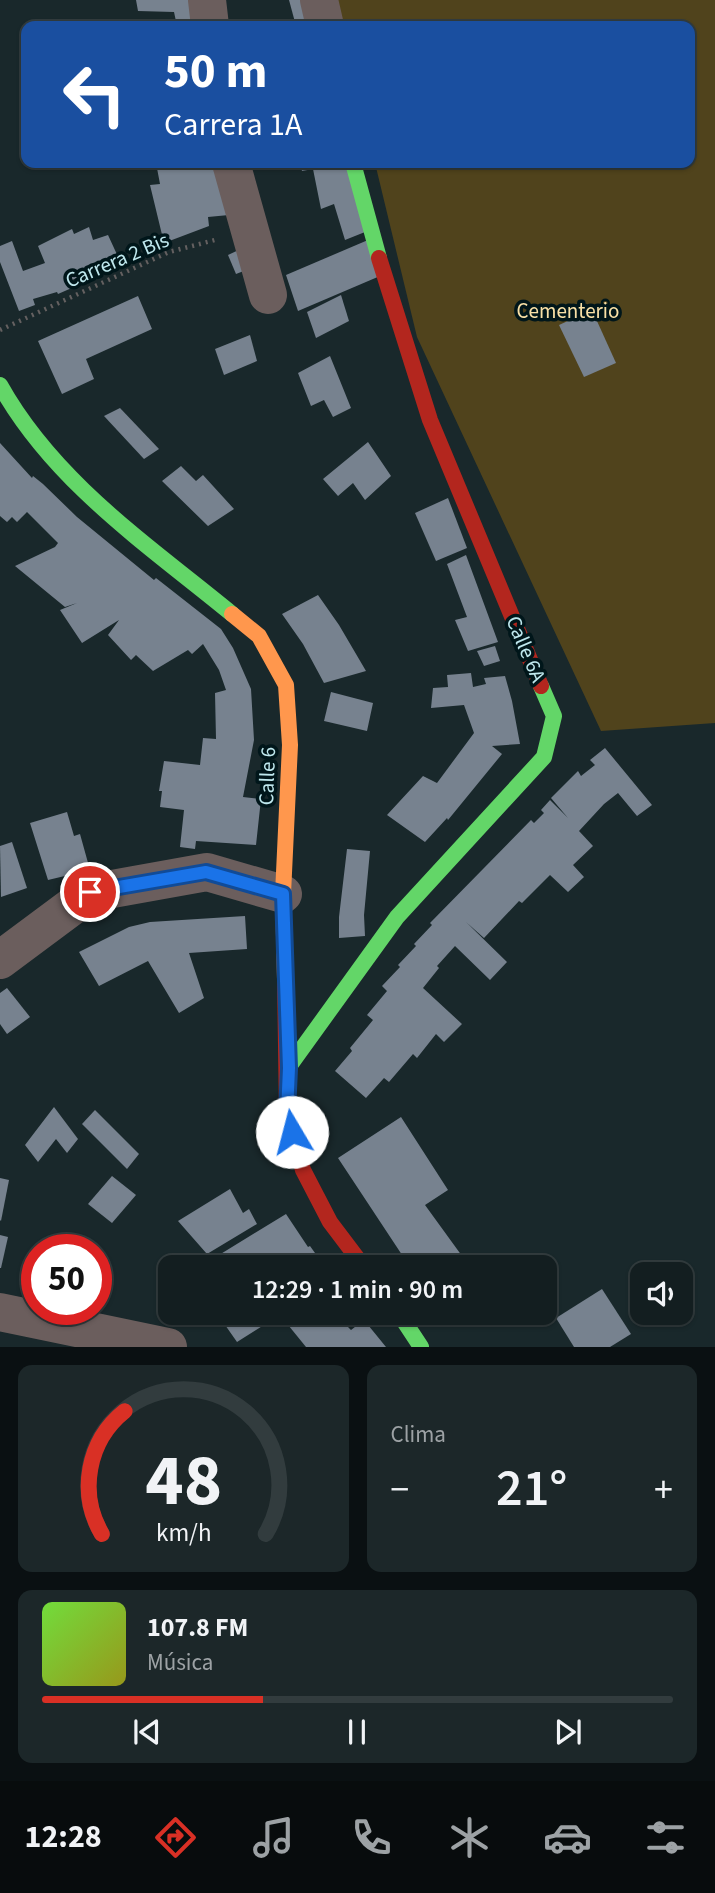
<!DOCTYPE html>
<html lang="es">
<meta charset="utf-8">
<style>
body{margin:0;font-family:"Source Sans 3",sans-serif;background:#1c2729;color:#f1f3f6;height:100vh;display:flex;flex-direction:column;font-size:26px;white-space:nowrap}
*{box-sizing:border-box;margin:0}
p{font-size:23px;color:#9da2a5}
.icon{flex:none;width:38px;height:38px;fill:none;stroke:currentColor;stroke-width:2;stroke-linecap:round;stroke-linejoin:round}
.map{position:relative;height:1347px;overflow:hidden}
.side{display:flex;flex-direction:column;gap:18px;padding:18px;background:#0a1012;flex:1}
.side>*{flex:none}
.top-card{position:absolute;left:21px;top:21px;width:674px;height:147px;border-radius:14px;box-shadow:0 2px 5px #0004,0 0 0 2px #323c3e;background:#1a4fa0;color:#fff;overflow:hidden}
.fabs{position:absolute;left:630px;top:1262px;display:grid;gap:14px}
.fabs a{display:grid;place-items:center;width:63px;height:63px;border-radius:14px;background:#131e20;box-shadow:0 2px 5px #0004,0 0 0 2px #323c3e;font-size:35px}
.speed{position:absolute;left:21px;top:1234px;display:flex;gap:14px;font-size:35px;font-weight:700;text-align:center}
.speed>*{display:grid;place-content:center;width:91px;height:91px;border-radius:50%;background:#131e20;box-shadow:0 2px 5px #0004,0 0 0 2px #323c3e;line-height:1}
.speed .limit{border:10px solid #d22;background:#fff;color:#111}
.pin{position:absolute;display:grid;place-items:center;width:60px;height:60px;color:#fff;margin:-30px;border:4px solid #fff;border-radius:50%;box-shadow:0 2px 7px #0007}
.me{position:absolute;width:77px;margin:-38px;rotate:352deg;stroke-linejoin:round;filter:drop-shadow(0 0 5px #0008)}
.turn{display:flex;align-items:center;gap:24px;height:147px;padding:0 28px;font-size:32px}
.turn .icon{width:91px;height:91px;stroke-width:2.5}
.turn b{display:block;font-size:49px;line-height:60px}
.big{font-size:52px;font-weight:600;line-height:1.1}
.side .card{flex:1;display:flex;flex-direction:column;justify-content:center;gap:10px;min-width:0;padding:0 24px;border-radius:14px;background:#1c2729}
.side .dial{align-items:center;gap:0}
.dial svg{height:182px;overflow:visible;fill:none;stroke:#323c3e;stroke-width:7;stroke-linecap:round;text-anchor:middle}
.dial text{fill:#f1f3f6;stroke:none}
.song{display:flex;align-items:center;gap:21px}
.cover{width:84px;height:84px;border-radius:10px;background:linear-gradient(135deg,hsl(100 70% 55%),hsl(60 70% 35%))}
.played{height:7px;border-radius:4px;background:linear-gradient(90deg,#d93025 35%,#323c3e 35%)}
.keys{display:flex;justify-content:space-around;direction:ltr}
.heat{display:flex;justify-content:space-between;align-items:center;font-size:38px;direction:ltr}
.side .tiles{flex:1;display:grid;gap:18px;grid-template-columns:1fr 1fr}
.card:last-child{grid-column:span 2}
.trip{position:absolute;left:158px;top:1255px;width:399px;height:70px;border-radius:14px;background:#131e20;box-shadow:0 2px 5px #0004,0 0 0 2px #323c3e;font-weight:600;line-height:70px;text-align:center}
.menu{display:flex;height:112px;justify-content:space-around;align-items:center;background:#080c0d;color:#9da2a5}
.menu .icon{width:49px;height:49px}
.menu .active{color:#d93025}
.menu b{font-size:32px;color:#f1f3f6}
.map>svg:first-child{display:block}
.green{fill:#50431c}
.building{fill:#77828f}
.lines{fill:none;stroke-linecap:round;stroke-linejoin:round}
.path{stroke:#646060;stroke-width:4.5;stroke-dasharray:2 5;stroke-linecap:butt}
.street{stroke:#6b5e5d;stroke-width:38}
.fast{stroke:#63d668;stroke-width:16}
.slow{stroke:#ff974d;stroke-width:16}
.jam{stroke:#b3261e;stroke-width:16}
.route-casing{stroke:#114b97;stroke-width:18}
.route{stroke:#1a73e8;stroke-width:12}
.labels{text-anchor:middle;stroke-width:7;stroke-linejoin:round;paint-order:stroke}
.street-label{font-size:21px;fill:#bfe8ee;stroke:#00161a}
.park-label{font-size:21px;fill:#f9e1a7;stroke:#00161a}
</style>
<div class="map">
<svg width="715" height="1347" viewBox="0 0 715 1347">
<rect width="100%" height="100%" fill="#19282b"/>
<path class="green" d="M337,0H715V723L601,731L417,337L375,163H690V26H342Z"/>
<g class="building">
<path d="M136,0H189L194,26H177L174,12L138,11Z"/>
<path d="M289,0H307L313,26H296Z"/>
<path d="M156,163H220L229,215L208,217L209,226L164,243L150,185L160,184Z"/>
<path d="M300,163H347L365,232L345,240L334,204L321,209L313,169L302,171Z"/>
<path d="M89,227L93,240L108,235L120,261L108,265L109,270L90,279L88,273L72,280L74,287L58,294L57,292L33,299L35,305L19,311L0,262V246L12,241L23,271L45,263L38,246L72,229L74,234Z"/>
<path d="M368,240L380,276L298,311L286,275Z"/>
<path d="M245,247L254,267L236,274L228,255Z"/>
<path d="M341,295L349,321L316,338L307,312Z"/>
<path d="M138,296L152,329L86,359L94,379L62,394L38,341Z"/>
<path d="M592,310L616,363L584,377L559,325Z"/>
<path d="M250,335L257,361L224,375L215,349Z"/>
<path d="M330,356L351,408L333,417L324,400L311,406L298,373Z"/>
<path d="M120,408L159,449L144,459L104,416Z"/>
<path d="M368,442L391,476L365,500L353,483L338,496L323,479Z"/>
<path d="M0,443L32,478L33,476L43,484L77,517L154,580L156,578L221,629L233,648L251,689L254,740L243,797L261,799L256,845L196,841L195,849L180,847L184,810L160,807L162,791H159L164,761L200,765L203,738L216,739L215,693L226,690L219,670L203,644L192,654L188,650L153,671L136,655L131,660L108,635L119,620L82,643L60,610L77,603L65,607L15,566L55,547L58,543L27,512L17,522L12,517L7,522L0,516Z"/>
<path d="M181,466L196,481L203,475L234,509L208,526L162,481Z"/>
<path d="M448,498L467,548L436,561L415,513Z"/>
<path d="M466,555L498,642L468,651L455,620L467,617L447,564Z"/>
<path d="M318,595L339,625L366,671L324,683L303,644L282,614Z"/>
<path d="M495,646L500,661L484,666L477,651Z"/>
<path d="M471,673L473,687L486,684L484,678L505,676L512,701L520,744L492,746L502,754L448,820L447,818L425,842L387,815L423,776L437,783L474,733L464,705L431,708L433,688L448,687L447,675Z"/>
<path d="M331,692L373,703L367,731L324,721Z"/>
<path d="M605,748L652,805L637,816L618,793L604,804L579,831L593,846L573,865L584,877L568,892L550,875L522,903L519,901L484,938L466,922L507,962L490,980L455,946L437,966L439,968L423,988L462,1024L444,1042L436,1034L417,1058L413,1054L389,1082L384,1078L366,1098L335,1071L352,1051L350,1048L373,1020L367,1015L387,991L382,986L400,967L398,965L416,946L414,944L432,925L430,923L531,820L534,823L544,813L541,810L550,800L568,818L551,798L578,771L581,776L595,765L590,760Z"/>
<path d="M67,812L74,836L80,834L90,870L48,880L30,823Z"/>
<path d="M12,842L27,888L1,897L0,846Z"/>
<path d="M347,849L370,851L364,915L365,936L339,938V917Z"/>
<path d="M245,916L247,949L189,953L204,998L179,1013L148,961L99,986L79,952L129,927L150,922Z"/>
<path d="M7,988L30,1017L7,1034L0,1024V993Z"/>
<path d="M54,1107L78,1139L67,1153L56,1139L38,1162L25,1145Z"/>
<path d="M95,1110L139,1154L127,1169L82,1124Z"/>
<path d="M401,1117L448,1190L425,1205L470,1267H410L338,1158Z"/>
<path d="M112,1176L136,1195L112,1223L88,1204Z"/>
<path d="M0,1178L9,1180L1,1221L0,1220Z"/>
<path d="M230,1189L243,1213L249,1209L257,1224L207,1254L178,1221Z"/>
<path d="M286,1214L308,1247L310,1246L325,1267H226L219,1255Z"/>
<path d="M0,1235L8,1237L1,1268H0Z"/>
<path d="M602,1289L631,1334L610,1347H574L556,1318Z"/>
<path d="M216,1312H351L357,1319L348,1327L351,1330L364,1320L386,1347H306L280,1315L237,1342Z"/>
</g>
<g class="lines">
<path class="path" d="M0,330L169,252L215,240"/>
<g class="street">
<path d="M207,0L210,26"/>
<path d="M319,0L325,26"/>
<path d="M231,163L268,295"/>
<path d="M0,960L90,893L207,872L283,894"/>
<path d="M0,1312L168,1347"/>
</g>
<g class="fast">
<path d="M353,163L379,258"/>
<path d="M0,385C54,482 148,545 232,614"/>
<path d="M288,1068L397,917L544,757L554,716L541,686"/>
<path d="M398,1312L421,1347"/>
</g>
<path class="slow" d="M232,614L259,636L286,685L290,745L283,894L285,979"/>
<g class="jam">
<path d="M379,258L430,420L541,686"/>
<path d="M285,979L287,1113L303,1170L330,1222L364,1267"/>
</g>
</g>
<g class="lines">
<g class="route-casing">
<path id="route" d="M90,892L206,872L283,894L289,1068L287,1113L292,1132"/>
</g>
<use href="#route" class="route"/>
</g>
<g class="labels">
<g class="street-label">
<text transform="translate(117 260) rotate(-23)" y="7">Carrera 2 Bis</text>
<text transform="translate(526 649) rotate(67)" y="7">Calle 6A</text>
<text transform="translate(267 776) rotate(-88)" y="7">Calle 6</text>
</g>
<g class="park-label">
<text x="568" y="318">Cementerio</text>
</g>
</g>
</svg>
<div class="fabs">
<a><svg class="icon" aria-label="sound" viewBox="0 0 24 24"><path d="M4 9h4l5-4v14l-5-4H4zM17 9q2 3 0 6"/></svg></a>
</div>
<div class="speed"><div class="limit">50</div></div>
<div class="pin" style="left:90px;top:892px;background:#d93025"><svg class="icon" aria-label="arrive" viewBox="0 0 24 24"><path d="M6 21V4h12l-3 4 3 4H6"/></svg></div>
<svg class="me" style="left:292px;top:1132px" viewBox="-20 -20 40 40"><circle r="19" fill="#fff"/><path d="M0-13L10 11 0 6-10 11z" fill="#1a73e8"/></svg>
<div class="trip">12:29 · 1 min · 90 m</div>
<div class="top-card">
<div class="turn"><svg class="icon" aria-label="left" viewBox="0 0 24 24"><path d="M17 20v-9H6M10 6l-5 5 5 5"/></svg><div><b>50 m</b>Carrera 1A</div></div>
</div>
</div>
<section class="side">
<div class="tiles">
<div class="card dial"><svg viewBox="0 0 100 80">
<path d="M14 69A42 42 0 1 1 86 69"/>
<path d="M14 69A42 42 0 0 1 24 15" stroke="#d93025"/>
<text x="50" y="56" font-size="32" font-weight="700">48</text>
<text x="50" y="72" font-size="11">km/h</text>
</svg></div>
<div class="card"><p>Clima</p>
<div class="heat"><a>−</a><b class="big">21°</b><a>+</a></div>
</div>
<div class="card">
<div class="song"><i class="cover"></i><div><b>107.8 FM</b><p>Música</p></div></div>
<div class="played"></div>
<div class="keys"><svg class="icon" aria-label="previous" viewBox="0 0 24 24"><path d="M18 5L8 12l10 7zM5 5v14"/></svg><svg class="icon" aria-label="pause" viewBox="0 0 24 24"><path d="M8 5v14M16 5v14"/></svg><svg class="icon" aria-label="next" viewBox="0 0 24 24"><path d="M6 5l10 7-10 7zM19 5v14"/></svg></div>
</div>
</div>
</section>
<nav class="menu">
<b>12:28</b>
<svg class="icon active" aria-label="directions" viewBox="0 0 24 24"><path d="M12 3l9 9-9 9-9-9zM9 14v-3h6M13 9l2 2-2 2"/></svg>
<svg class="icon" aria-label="music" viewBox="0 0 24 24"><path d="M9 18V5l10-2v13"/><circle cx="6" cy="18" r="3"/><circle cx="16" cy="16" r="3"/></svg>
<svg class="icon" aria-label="phone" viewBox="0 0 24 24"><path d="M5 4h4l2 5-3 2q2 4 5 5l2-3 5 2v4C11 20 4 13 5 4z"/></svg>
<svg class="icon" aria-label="climate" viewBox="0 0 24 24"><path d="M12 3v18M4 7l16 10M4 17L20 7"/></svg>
<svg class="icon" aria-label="car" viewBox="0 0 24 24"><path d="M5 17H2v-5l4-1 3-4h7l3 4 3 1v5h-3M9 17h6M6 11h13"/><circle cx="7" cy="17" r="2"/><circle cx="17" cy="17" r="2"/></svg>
<svg class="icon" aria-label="filters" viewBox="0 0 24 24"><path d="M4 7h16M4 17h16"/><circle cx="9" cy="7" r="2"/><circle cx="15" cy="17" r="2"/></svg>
</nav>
